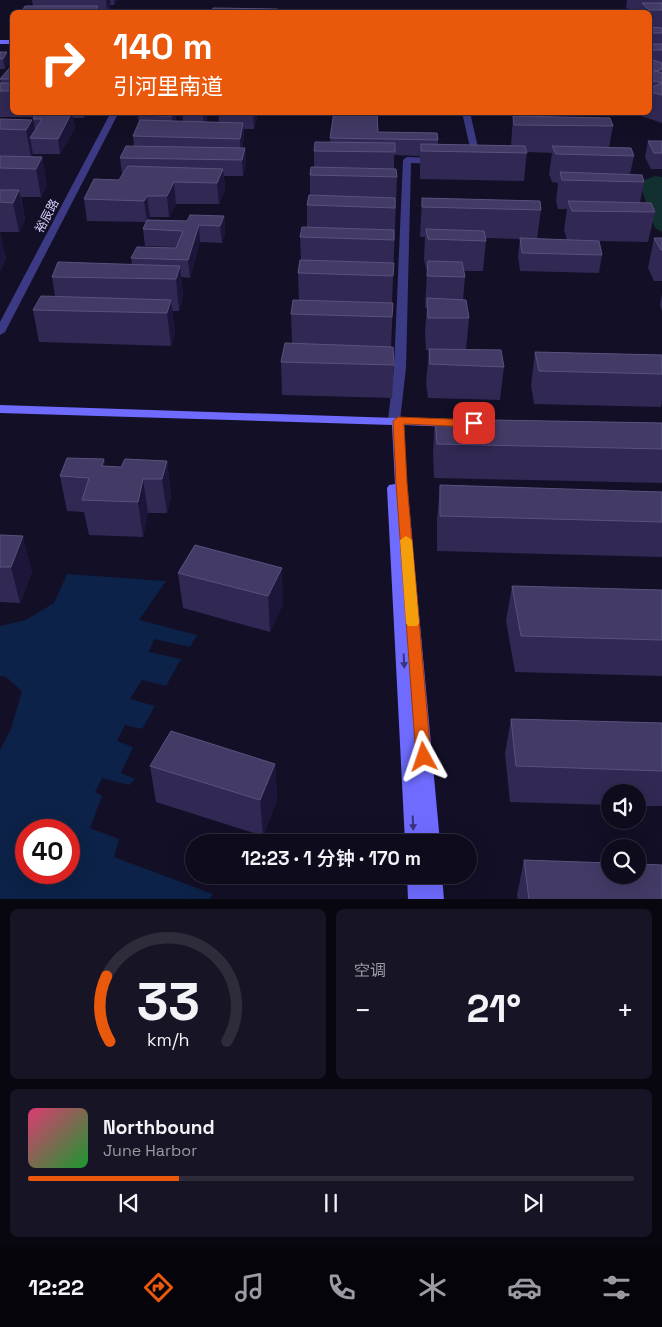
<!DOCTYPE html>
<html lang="zh">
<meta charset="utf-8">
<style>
body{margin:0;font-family:"Space Grotesk","Noto Sans SC",sans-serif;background:#171425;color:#f1f3f6;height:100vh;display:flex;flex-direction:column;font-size:19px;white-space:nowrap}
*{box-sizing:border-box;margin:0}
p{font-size:16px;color:#9b9ba3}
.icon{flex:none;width:28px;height:28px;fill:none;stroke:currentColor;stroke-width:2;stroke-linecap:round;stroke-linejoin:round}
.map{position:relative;height:899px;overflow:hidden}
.sheet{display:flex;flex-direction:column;gap:10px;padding:10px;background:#08060f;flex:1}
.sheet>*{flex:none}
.banner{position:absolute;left:10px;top:10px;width:642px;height:105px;border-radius:8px;box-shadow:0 5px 20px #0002,0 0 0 1px #2e2b3b;background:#ea580c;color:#fff;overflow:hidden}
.tools{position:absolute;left:601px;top:784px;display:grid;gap:10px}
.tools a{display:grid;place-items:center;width:45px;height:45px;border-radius:50%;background:#0e0b1c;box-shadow:0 5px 20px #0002,0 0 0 1px #2e2b3b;font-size:25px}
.speed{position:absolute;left:15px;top:819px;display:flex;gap:10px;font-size:25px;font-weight:700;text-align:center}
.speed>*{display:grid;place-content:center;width:65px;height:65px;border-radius:50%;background:#0e0b1c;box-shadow:0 5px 20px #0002,0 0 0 1px #2e2b3b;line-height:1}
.speed .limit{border:8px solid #d22;background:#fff;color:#111}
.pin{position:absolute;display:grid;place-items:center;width:42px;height:42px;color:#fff;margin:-21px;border-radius:10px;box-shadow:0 2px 8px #0006}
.me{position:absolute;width:55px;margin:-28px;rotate:355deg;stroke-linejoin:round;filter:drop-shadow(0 0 4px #0008)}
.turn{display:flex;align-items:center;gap:18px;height:105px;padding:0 20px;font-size:22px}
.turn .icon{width:65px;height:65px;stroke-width:2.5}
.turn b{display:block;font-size:35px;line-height:42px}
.big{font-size:38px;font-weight:600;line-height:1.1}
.sheet .widget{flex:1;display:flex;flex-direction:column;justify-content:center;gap:8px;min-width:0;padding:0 18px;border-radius:8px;background:#171425}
.sheet .dial{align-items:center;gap:0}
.dial svg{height:130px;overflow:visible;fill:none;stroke:#2e2b3b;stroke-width:7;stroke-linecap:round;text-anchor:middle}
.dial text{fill:#f1f3f6;stroke:none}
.song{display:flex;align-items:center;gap:15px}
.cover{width:60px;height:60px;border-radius:8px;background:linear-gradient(135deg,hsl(340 70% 55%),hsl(130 70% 35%))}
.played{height:5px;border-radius:2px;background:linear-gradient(90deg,#ea580c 25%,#2e2b3b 25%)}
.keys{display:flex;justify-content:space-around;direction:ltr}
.heat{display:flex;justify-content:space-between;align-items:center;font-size:28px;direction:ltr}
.sheet .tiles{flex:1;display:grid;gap:10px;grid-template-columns:1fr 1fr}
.widget:last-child{grid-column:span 2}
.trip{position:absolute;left:185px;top:834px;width:292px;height:50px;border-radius:25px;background:#0e0b1c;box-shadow:0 5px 20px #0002,0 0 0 1px #2e2b3b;font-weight:600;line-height:50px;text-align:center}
.dock{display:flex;height:80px;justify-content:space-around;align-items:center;background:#06040b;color:#9b9ba3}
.dock .icon{width:35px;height:35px}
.dock .active{color:#ea580c}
.dock b{font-size:22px;color:#f1f3f6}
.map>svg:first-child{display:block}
.green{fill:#12302f}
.water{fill:#0c2248;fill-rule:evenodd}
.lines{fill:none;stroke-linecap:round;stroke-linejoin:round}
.street{fill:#3d3a85;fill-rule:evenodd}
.secondary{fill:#6f6bff;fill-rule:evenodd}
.wall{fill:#312854}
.shaded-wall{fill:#1d163a}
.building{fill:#433a66;stroke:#5a527e}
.oneway{fill:#38347d}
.route{fill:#ea580c;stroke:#983908}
.slow{fill:#f59e0b}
.labels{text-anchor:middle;stroke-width:5;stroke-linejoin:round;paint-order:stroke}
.far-street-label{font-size:12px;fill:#d9d4ff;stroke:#130f26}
</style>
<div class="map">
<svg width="662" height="900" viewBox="0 0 662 900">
<rect width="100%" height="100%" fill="#130f26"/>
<path class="green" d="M655,176L662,177V232L655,228L639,182Z"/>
<path class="water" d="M67,574L166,581L139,620L197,635L190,647L154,639L149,652L181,659L166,686L142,680L130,699L155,706L142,729L125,725L117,741L133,747L121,773L135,779L129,785L102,778L95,792L102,796L90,828L119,839L114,857L213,894L210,899H0V750L11,729L22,691L5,676H0V626L26,620L54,603ZM26,830H69V872H26Z"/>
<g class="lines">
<g class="street">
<path d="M111,112H119L5,332L0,335V322Z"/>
<path d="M462,112H470L481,161L480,163L473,161Z"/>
<path d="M407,157L437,158L441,161L437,164L411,163L406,368L400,420L394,424L388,420L394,368L403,160Z"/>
</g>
<g class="secondary">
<rect x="0" y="40" width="12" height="4"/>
<path d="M0,405L456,420L458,423L452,427L404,425L407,483L440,842H405L387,488L389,485L395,484L392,425L0,413Z"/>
<path d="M407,875H442L444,900H408Z"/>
</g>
</g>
<g class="wall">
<path d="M32,0H117L114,5H110L111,12H22V11L33,6Z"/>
<path d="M627,0H662V123L641,116V112H650V12H631L626,7Z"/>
<path d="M0,52L9,61L5,69H0Z"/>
<path d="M12,65V112H87L84,118H73L75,128L60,154H33L31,157H42L47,186L41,197H21L25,220L19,232H0L6,259L0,271V119L35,131L33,119L34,117H0V83H1L0,79Z"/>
<path d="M177,112L175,121H183L182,112H209L206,122H219L218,112H258L254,129H244V138L242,148H245L246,164L243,176H224L225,190L219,204H176L169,217H150L148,220L187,221L224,216L225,233L222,243L200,242L190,278L181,277L183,297L179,311H172L175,332L171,346L39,342L33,310L55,297L52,277L132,264L131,258L176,247L145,246L143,229L146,222L87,221L84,199L119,180L122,174L120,158L134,146L133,136L139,124L138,115Z"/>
<path d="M328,112H425V116H377L378,132L438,140V144L511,146L513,116L613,126L609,148L634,156L630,174L644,182L640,202L655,212L648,242L599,241L602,255L599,273L520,271L518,256L520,239L486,238V241L483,271H464L465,277L463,300L469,318L466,350L504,367L500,400L428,398L426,382L429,350H426L425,330L427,308H425L427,270L426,269L424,259L425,237H420L422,198L541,210L537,239L567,240L564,230L567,209H558L556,201L558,183L552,182L549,174L552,153L527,152L524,181L420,179V156L394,155V169L397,177L392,303H393L391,347L394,365L392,398L282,395L281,362L292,343L291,314L299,300L298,273L301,260L300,237L307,227V205L310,195V175L314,167V151L330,142L333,115H328Z"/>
<path d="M648,141H662V169H651L645,157Z"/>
<path d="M654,238H662V281H654L648,268Z"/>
<path d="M662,294V311L660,305Z"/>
<path d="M535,352L662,355V401L661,407L534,404L531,385Z"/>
<path d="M435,419L662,423V483L434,478L433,453Z"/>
<path d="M104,459L105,466L121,467L167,461L171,496L167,513H148L143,537L89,535L84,512L67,511L60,476Z"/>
<path d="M440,485L662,492V557L437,551V520Z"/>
<path d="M0,535L32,571L20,603L0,602Z"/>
<path d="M195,545L283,604L270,632L183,608L178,573Z"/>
<path d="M512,586L662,590V676L515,672L506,621Z"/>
<path d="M511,719L662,723V806H638V792H610V805L510,802L505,754Z"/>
<path d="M275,764L277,800L263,836L156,802L150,766Z"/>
<path d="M524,860L662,900H518L517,895Z"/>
</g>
<g class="shaded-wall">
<path d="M106,0H110L111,12H107Z"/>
<path d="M114,0H117L114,5Z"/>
<path d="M98,6L99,12H96V11Z"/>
<path d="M7,52L9,61L5,69L3,59Z"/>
<path d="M72,112L75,128L60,154L58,139Z"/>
<path d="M84,112H87L84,118Z"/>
<path d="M173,112L177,113L173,126L172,116Z"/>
<path d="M203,112H209L204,127Z"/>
<path d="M253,112H258L254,129Z"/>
<path d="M32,120L36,138H30L33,154L31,157L26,130Z"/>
<path d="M243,123L244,138L241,154L240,139Z"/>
<path d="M245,148L246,164L243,176L242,160Z"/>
<path d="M42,157L47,186L41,197L36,169Z"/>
<path d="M223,169L225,190L219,204L217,183Z"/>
<path d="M174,182L176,204L169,217L167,196Z"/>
<path d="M19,190L25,220L19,232L13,203Z"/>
<path d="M147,196L150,217L147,222L144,201Z"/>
<path d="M224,216L225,233L222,243L220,226Z"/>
<path d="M199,225L200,242L190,278L188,260Z"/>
<path d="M0,231L6,259L0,271Z"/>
<path d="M180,266L183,297L179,311L176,279Z"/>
<path d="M171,300L175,332L171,346L167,313Z"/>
<path d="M104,459L110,493L102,466Z"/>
<path d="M167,461L171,496L167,513L162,479Z"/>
<path d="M143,479L148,513L143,537L138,502Z"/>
<path d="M23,536L32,571L20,603L11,567Z"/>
<path d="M282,568L283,604L270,632L268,596Z"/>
<path d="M275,764L277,800L263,836L260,800Z"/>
</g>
<g class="building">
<path d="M642,3H662V10H649Z"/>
<path d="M25,6H98L96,11H22Z"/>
<path d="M213,8L278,9L279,12H212Z"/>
<path d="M650,27L662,28V33H650Z"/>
<rect x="650" y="44" width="12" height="6"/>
<path d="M0,52H7L3,59H0Z"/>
<path d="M650,59L662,63V69L656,71L650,69Z"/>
<path d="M12,65V79H0Z"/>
<path d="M656,71L662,73V95L650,92V88L662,83L650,80V74Z"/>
<rect x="0" y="83" width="12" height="8"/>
<path d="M37,112H72L58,139L30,138L42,119H33Z"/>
<path d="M139,112H173L172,116L138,115Z"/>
<path d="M334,112H377L378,132L437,133L438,140L330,138Z"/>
<path d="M513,116L610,118L613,126L514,125Z"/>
<path d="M0,119L32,120L26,130L0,129Z"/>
<path d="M140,120L243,123L240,139L133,136Z"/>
<path d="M648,141H662V153H654Z"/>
<path d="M315,142L395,143V152L314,151Z"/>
<path d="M421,144L525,146L527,153L421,151Z"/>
<path d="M126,146L245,148L242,160L120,158Z"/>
<path d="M552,146L631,148L634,156L556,154Z"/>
<path d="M0,156L42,157L36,169L0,168Z"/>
<path d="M128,166L223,169L217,183L174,182L167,196H147L144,201L84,199L94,179L119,180Z"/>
<path d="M311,167L396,169L397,177L310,175Z"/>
<path d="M560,172L642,175L644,182L562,180Z"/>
<path d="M0,190H19L13,203L0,202Z"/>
<path d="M309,195L395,198V208L307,205Z"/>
<path d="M422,198L540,201L541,210L422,207Z"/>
<path d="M568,201L651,203L655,212L572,211Z"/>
<path d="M190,215L224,216L220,226L199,225L188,260L131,258L137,247L176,248L183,231L143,229L147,220L187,221Z"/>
<path d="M302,227L394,230V240L300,237Z"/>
<path d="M426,229L484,231L486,241L428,239Z"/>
<path d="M520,238L599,241L602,255L522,253Z"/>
<path d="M654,238H662V250H661Z"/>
<path d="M300,260L394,263L393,276L298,273Z"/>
<path d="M428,261L462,262L465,277L427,276Z"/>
<path d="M58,262L180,266L176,279L52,277Z"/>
<path d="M41,296L171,300L167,313L33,310Z"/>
<path d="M427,298L466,300L469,318H428Z"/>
<path d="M293,300L393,303L392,317L291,314Z"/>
<path d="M285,343L393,347L394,365L281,362Z"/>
<path d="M429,349L501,350L504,367L430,364Z"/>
<path d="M535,352L662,355V374L539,371Z"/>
<path d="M435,419L662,423V449L437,444Z"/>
<path d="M67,458L104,459L102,466L121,467L125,459L167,461L162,479H143L138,502L82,500L89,478L60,476Z"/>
<path d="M440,485L662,492V522L440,516Z"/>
<path d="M0,535L23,536L11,567H0Z"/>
<path d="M195,545L282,568L268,596L178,573Z"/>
<path d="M512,586L662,590V640L521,636Z"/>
<path d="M511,719L662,723V771L516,766Z"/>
<path d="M171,731L275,764L260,800L150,766Z"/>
<path d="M524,860L610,863V875H638V864L662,865V900H529Z"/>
</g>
<defs><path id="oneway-solid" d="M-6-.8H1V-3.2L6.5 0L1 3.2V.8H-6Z" transform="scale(1.25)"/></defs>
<g class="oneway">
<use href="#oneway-solid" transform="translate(404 661) rotate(87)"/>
<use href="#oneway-solid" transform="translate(413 823) rotate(87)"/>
</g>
<path class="route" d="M398,417L474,420L479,423L474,427L404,424L407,483L431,757L429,762L424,764L418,762L416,757L396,483L393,421Z"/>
<path class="slow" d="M406,536L412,540L419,623L417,626H408L406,623L400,540Z"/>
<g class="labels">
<g class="far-street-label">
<text transform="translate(47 216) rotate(-62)" y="4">裕辰路</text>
</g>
</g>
</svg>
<div class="tools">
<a><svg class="icon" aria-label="sound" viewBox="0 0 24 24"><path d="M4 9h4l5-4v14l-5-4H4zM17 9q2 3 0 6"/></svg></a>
<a><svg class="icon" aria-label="search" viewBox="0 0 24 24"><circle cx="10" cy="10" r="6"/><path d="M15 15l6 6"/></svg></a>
</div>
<div class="speed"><div class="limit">40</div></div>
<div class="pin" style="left:474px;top:423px;background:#d93025"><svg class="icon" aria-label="arrive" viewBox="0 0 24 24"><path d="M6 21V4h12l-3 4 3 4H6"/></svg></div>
<svg class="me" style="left:424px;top:757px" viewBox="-20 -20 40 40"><path d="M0-17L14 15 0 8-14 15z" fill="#ea580c" stroke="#fff" stroke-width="4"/></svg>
<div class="trip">12:23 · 1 分钟 · 170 m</div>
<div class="banner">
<div class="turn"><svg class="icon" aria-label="right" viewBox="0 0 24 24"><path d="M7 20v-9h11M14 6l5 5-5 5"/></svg><div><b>140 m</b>引河里南道</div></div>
</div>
</div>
<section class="sheet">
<div class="tiles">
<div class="widget dial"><svg viewBox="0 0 100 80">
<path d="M14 69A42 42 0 1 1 86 69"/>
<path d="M14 69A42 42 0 0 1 12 29" stroke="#ea580c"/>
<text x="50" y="56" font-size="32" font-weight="700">33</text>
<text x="50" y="72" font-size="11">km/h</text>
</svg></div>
<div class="widget"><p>空调</p>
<div class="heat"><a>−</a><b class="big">21°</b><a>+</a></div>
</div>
<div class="widget">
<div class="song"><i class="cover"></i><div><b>Northbound</b><p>June Harbor</p></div></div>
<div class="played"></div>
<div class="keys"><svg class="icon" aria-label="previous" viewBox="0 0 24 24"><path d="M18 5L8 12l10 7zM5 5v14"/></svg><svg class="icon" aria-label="pause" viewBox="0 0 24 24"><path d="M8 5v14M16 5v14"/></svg><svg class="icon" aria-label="next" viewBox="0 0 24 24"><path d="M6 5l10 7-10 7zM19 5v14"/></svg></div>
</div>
</div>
</section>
<nav class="dock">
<b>12:22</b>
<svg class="icon active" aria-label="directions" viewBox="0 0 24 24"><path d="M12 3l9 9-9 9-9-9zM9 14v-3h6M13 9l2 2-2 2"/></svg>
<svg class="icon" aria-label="music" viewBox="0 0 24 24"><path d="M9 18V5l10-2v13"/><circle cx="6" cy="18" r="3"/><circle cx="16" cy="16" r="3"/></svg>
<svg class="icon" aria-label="phone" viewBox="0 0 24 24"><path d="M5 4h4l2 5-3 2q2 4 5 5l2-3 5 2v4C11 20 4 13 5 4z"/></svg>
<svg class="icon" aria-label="climate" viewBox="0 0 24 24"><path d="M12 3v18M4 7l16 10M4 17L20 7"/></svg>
<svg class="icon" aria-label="car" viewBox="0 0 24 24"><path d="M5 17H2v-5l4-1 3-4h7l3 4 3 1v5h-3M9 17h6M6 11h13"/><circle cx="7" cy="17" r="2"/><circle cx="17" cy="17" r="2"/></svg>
<svg class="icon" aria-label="filters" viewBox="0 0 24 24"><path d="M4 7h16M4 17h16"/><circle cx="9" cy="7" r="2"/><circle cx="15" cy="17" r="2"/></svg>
</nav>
